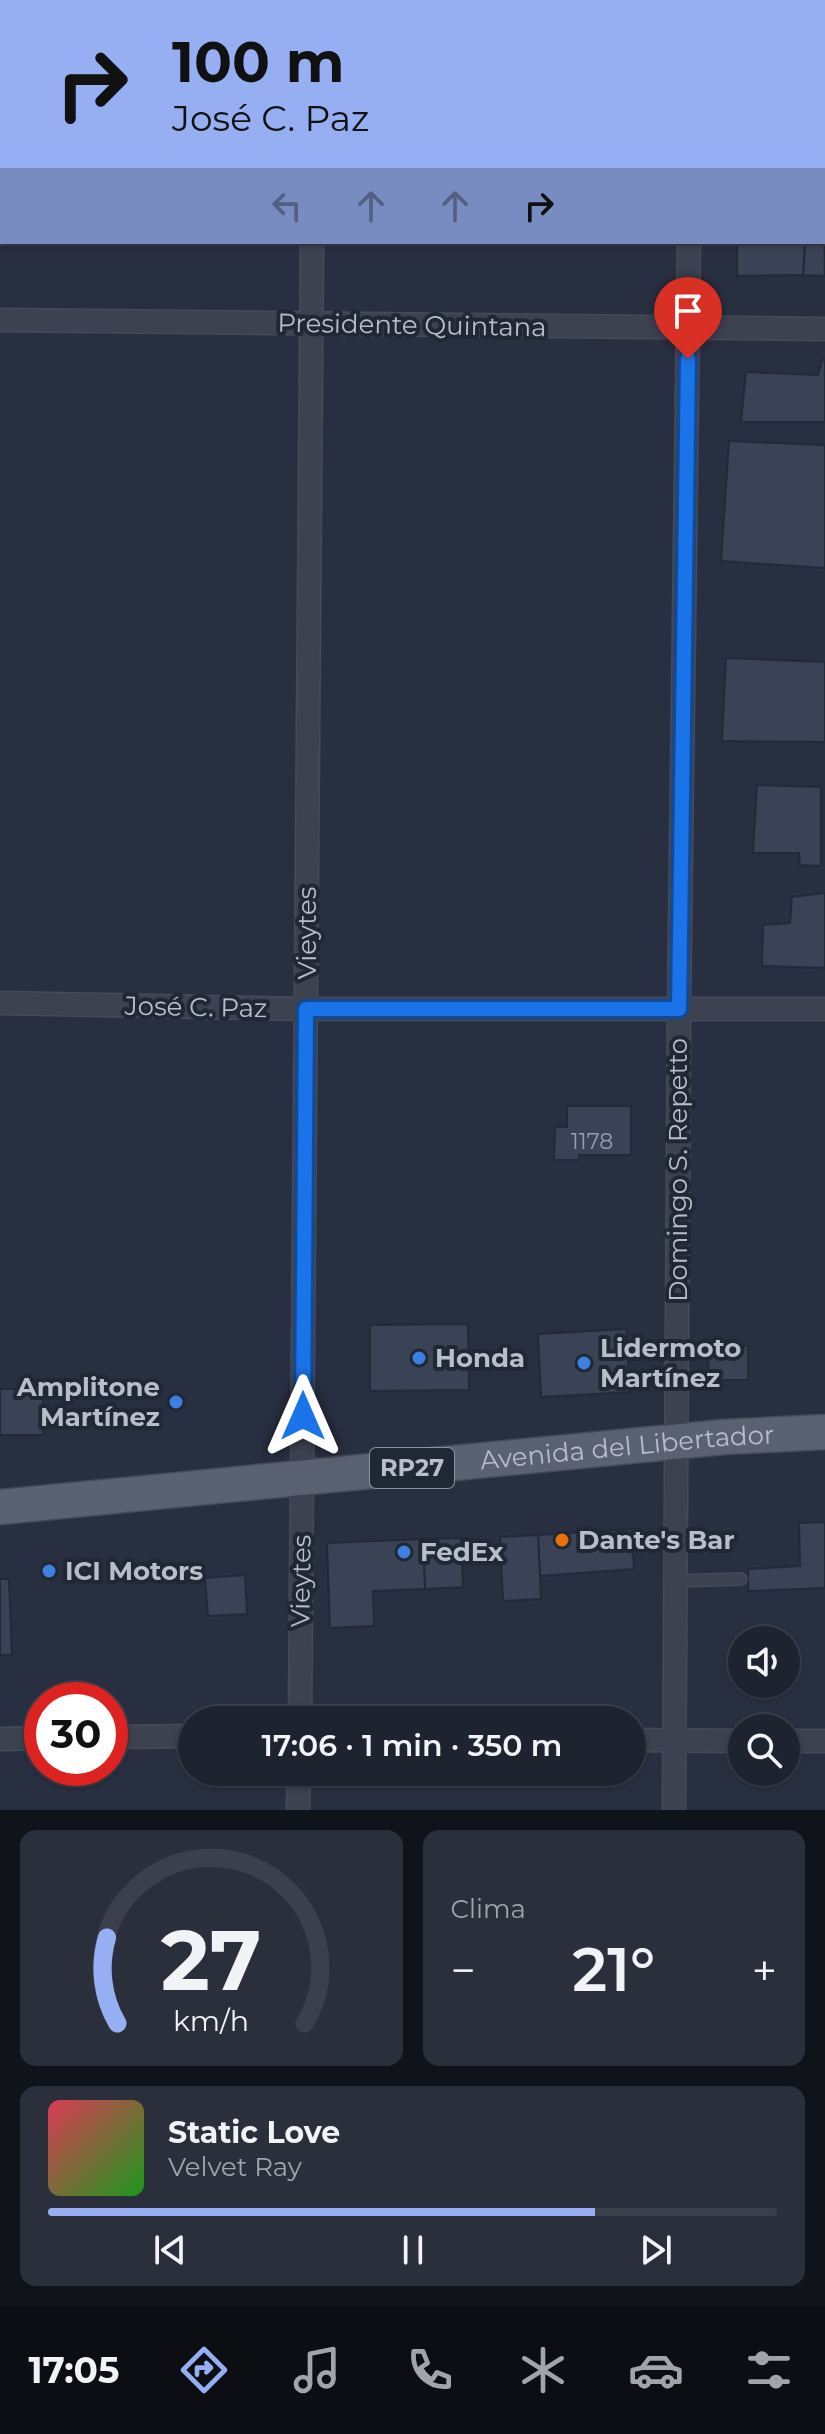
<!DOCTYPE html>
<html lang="es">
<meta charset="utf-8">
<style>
body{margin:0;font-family:Montserrat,sans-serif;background:#2b2f3c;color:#f1f3f6;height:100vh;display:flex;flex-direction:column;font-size:30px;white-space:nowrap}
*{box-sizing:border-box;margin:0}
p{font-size:26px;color:#a1a4ab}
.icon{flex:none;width:44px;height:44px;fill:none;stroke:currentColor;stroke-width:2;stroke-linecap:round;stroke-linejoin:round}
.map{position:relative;height:1810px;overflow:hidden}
.side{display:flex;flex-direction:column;gap:20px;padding:20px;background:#10131a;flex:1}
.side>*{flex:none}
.banner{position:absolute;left:0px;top:0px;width:826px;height:244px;box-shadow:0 2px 6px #0004,0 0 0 2px #3c404c;background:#96aff2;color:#111;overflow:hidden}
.buttons{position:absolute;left:728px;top:1626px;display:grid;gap:16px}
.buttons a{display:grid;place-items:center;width:72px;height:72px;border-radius:50%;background:#1e2330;box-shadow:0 2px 6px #0004,0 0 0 2px #3c404c;font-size:40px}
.speed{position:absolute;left:24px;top:1682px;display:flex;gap:16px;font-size:40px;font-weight:700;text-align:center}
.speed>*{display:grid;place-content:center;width:104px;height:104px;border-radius:50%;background:#1e2330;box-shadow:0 2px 6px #0004,0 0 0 2px #3c404c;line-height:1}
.speed .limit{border:12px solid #d22;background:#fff;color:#111}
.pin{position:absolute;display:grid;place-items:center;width:68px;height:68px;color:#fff;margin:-82px -34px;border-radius:50% 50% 50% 0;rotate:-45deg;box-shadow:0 0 8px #0007}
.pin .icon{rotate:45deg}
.me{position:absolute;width:88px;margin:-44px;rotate:0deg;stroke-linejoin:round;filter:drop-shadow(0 0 6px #0008)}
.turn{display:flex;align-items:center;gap:28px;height:168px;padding:0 40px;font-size:36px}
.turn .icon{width:104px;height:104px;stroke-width:2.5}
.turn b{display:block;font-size:56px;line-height:68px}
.lanes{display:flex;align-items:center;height:76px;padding:0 40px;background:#0003;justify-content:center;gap:40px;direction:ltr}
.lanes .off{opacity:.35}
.big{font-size:60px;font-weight:600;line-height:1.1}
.side .widget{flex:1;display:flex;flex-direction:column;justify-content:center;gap:12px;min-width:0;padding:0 28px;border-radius:16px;background:#2b2f3c}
.side .dial{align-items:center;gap:0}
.dial svg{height:208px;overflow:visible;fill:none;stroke:#3c404c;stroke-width:7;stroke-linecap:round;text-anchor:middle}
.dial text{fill:#f1f3f6;stroke:none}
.song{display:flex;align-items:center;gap:24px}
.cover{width:96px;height:96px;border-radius:12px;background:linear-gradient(135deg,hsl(350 70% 55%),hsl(120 70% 35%))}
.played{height:8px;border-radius:4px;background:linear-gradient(90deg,#96aff2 75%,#3c404c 75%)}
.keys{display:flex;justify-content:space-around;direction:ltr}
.heat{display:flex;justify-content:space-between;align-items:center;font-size:44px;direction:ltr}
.side .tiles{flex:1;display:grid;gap:20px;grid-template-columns:1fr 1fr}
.widget:last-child{grid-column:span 2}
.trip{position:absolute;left:178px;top:1706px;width:468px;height:80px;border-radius:40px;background:#1e2330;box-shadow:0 2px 6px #0004,0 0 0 2px #3c404c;font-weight:600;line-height:80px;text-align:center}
.dock{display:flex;height:128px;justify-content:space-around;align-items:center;background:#0c0e13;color:#a1a4ab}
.dock .icon{width:56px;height:56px}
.dock .selected{color:#96aff2}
.dock b{font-size:36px;color:#f1f3f6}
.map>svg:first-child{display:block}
.building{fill:#3a4355;stroke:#232937;stroke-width:2}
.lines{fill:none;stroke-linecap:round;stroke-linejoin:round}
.service-casing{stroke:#454b59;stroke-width:14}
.minor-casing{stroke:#454b59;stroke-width:25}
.primary-casing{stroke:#454b59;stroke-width:37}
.service{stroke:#3c4250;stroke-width:11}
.minor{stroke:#3c4250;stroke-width:22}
.primary{stroke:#5a6170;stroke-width:34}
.route-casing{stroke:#114b97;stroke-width:20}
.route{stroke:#1a73e8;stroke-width:14}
.shop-dot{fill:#3f7fe0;stroke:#202735;stroke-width:3}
.food-dot{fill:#e8710a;stroke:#202735;stroke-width:3}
.labels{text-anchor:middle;stroke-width:8;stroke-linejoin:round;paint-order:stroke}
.number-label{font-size:22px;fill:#969cab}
.shield{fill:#202735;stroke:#8a909d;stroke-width:2}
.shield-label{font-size:24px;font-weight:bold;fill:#b8bdca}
.street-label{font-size:26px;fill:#b8bdca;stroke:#202735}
.poi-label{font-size:26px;font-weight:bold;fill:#b8bdca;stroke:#202735;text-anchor:start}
</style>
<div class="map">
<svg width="825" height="1810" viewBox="0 0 825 1810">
<rect width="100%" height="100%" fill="#282f40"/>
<g class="building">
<rect x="716" y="0" width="90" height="2"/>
<path d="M824,202L825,276L803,275L805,242H824Z"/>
<path d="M737,242H805L803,275L737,276Z"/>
<path d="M822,360H825V422H741L746,372L818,375Z"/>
<path d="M729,441L825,445V568L721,561Z"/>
<path d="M726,658L825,662V742L722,741Z"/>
<path d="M757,785L821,787V866L800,865L799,853H753Z"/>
<path d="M825,893V968L762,966L763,925L790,923L792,897Z"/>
<path d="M567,1106H631V1155H579V1160H554L555,1127H567Z"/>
<path d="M468,1324L469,1390L370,1391V1325Z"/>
<path d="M626,1329L630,1392L541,1397L538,1334Z"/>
<path d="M709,1346H748V1380H708Z"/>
<rect x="0" y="1389" width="43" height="46"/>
<path d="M825,1522V1588L748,1591V1569L800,1566L799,1523Z"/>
<path d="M632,1529L634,1569L540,1576L538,1535Z"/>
<path d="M538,1535L541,1599L503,1601L500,1537Z"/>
<path d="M461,1538L463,1587L425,1589L423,1539Z"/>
<path d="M423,1539L425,1589L373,1591L374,1626L330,1628L327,1543Z"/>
<path d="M245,1575L247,1614L208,1616L205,1578Z"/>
<path d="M0,1579H9L12,1655H0Z"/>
</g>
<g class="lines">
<g class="service-casing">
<path id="service" d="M675,1581L741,1579"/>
</g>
<g class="minor-casing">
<g id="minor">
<path d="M313,2V0"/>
<path d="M693,2V0"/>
<path d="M0,320L825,329"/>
<path d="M0,1003L306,1009H825"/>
<path d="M300,1720L312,242"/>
<path d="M110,1737L192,1736"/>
<path d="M0,1739L42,1738"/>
<path d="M632,1740L742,1741"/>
<path d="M786,1741H825"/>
<path d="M298,1810L299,1772"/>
<path d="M674,1810L679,1009L689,242"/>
</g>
</g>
<g class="primary-casing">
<g id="primary">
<path id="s1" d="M0,1507L724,1437L825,1432"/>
</g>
</g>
<use href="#service" class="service"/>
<use href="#minor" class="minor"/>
<use href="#primary" class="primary"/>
</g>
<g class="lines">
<g class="route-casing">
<path id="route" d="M303,1416L306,1009H679L688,359"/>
</g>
<use href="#route" class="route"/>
</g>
<g class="shop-dot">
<circle cx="419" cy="1358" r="8"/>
<circle cx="584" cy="1363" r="8"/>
<circle cx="176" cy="1402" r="8"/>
<circle cx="404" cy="1552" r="8"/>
<circle cx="49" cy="1571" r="8"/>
</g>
<circle class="food-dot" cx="562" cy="1540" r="8"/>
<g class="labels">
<g class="number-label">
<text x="592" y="1149">1178</text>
</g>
<rect class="shield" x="370" y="1448" width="84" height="40" rx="6"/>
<g class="shield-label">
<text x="412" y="1476">RP27</text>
</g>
<g class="street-label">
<text transform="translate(412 325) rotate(1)" y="9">Presidente Quintana</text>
<text transform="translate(307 933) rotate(-90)" y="9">Vieytes</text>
<text transform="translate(196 1007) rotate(1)" y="9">José C. Paz</text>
<text transform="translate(678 1170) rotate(-90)" y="9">Domingo S. Repetto</text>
<text dy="9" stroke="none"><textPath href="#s1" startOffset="630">Avenida del Libertador</textPath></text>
<text transform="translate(301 1581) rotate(-89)" y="9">Vieytes</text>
</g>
<g class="poi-label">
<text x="600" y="1357">Lidermoto<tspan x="600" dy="30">Martínez</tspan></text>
<text x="435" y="1367">Honda</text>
<text x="160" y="1396" text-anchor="end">Amplitone<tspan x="160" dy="30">Martínez</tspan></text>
<text x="578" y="1549">Dante's Bar</text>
<text x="420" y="1561">FedEx</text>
<text x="65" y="1580">ICI Motors</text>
</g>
</g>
</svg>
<div class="buttons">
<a><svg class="icon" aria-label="sound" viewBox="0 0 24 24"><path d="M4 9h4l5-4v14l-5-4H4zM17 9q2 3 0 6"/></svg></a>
<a><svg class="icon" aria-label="search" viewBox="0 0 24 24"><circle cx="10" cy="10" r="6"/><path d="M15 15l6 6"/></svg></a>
</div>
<div class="speed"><div class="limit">30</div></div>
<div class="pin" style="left:688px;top:359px;background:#d93025"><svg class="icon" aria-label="arrive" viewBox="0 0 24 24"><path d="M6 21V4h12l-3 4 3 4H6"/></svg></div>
<svg class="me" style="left:303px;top:1416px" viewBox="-20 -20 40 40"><path d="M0-17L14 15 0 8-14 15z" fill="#1a73e8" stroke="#fff" stroke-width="4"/></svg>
<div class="trip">17:06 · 1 min · 350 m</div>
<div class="banner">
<div class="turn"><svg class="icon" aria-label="right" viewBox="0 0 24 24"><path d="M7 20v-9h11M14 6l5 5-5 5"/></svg><div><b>100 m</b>José C. Paz</div></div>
<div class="lanes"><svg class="icon off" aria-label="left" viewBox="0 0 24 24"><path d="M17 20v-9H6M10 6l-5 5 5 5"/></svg><svg class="icon off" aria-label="ahead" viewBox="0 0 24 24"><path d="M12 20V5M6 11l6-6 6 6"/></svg><svg class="icon off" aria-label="ahead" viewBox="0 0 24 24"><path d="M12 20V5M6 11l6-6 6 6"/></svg><svg class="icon" aria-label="right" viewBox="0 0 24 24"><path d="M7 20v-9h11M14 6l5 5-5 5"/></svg></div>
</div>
</div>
<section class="side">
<div class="tiles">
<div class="widget dial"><svg viewBox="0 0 100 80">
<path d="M14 69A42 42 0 1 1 86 69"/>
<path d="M14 69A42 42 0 0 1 10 36" stroke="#96aff2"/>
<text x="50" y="56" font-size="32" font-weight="700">27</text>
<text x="50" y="72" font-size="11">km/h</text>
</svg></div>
<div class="widget"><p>Clima</p>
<div class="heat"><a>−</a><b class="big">21°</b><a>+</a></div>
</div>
<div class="widget">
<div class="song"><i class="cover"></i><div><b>Static Love</b><p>Velvet Ray</p></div></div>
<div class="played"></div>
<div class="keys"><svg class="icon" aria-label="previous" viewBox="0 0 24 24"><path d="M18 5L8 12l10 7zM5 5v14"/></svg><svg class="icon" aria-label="pause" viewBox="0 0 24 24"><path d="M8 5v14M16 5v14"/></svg><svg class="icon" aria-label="next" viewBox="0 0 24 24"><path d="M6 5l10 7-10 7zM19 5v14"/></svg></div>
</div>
</div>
</section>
<nav class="dock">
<b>17:05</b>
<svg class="icon selected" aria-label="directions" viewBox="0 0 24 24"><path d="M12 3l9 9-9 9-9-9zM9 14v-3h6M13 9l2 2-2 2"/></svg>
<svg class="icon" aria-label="music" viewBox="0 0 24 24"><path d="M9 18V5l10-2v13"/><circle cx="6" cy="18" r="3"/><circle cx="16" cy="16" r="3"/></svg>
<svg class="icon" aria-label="phone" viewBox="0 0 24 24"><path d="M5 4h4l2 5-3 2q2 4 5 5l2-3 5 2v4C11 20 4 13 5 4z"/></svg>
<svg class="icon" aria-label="climate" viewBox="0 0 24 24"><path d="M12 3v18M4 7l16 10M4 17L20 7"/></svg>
<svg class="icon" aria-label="car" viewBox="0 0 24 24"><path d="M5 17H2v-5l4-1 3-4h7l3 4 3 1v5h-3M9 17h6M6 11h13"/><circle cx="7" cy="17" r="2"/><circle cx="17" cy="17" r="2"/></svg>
<svg class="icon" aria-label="filters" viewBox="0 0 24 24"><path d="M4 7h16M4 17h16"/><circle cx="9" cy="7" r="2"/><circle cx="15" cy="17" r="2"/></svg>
</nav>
